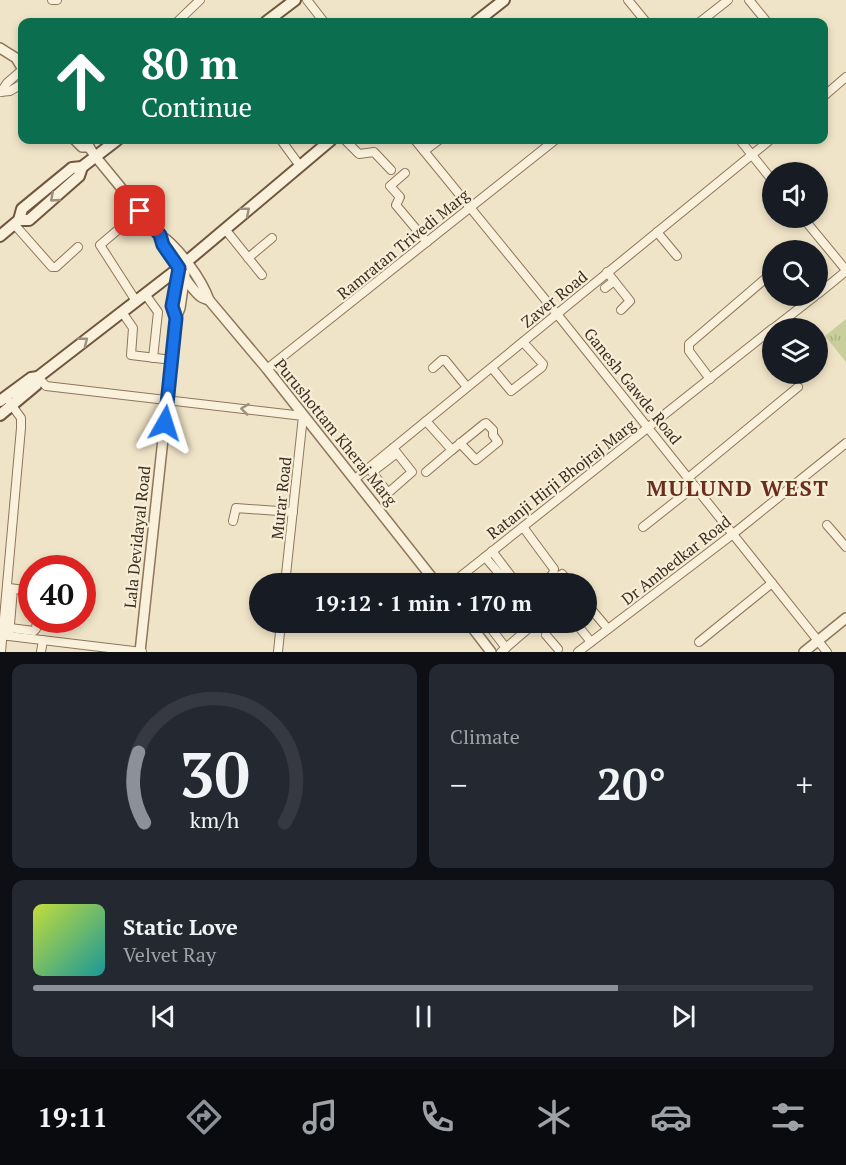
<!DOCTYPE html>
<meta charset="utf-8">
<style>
body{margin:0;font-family:"PT Serif",serif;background:#242831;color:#f1f3f6;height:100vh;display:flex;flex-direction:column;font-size:22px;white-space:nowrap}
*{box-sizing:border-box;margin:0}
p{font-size:20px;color:#9ea1a6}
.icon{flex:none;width:33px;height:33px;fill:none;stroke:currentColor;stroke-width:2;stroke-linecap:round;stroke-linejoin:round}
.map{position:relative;height:652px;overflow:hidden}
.details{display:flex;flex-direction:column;gap:12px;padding:12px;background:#0d0f14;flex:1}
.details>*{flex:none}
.top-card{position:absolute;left:18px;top:18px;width:810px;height:126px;border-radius:12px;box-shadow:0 3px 9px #0003;background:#0b6e4f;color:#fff;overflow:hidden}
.fabs{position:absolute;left:762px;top:162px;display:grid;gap:12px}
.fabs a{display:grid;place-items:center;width:66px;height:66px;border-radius:50%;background:#171b24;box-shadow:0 3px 9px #0003;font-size:30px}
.speed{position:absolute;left:18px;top:555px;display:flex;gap:12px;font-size:30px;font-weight:700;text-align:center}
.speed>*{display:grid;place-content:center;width:78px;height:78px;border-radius:50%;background:#171b24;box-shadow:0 3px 9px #0003;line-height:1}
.speed .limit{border:9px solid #d22;background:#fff;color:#111}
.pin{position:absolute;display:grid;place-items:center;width:51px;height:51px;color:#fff;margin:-26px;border-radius:12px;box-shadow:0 3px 9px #0006}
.me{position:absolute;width:66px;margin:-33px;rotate:6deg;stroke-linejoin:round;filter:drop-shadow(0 0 4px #0008)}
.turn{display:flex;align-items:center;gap:21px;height:126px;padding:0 24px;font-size:27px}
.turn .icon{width:78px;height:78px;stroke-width:2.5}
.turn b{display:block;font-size:42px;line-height:51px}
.big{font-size:45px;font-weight:700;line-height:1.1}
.details .tile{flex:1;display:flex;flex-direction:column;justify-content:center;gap:9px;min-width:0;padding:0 21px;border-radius:12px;background:#242831}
.details .dial{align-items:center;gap:0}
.dial svg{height:156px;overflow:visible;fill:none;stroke:#363941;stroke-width:7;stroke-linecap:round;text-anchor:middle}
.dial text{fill:#f1f3f6;stroke:none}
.song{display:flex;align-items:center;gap:18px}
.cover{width:72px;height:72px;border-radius:9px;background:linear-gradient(135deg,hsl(70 70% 55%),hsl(180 70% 35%))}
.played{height:6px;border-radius:3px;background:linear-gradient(90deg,#8c9099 75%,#363941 75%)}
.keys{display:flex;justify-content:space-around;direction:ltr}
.heat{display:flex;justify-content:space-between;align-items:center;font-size:33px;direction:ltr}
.details .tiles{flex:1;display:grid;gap:12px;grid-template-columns:1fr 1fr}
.tile:last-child{grid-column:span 2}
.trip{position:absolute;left:249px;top:573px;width:348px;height:60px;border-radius:30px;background:#171b24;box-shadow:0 3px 9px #0003;font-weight:700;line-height:60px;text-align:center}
.tabs{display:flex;height:96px;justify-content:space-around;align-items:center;background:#090b0e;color:#9ea1a6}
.tabs .icon{width:42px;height:42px}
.tabs .active{color:#8c9099}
.tabs b{font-size:27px;color:#f1f3f6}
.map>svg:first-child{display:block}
.grass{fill:url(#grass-tufts)}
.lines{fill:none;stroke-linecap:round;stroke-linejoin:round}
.minor-casing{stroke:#8d765c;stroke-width:10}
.tertiary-casing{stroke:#8d765c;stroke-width:12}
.secondary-casing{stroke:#6f573f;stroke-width:14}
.minor{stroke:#faf1dc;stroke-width:8}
.tertiary{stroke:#faf1dc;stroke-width:9}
.secondary{stroke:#faf1dc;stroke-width:10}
.oneway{stroke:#9c907e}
.route-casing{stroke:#114b97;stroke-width:15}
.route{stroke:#1a73e8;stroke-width:10}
.labels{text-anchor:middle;stroke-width:4.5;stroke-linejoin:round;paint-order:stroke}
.street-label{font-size:16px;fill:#3d2e20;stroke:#f7eed8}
.district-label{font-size:22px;font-weight:bold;letter-spacing:1.5px;fill:#6b2e1e;stroke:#f7eed8}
</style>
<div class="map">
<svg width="846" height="652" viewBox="0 0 846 652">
<defs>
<pattern id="grass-tufts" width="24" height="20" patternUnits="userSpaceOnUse" patternTransform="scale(1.5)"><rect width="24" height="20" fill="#c9cf9b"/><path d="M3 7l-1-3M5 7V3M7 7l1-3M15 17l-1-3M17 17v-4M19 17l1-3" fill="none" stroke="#aeb285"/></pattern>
</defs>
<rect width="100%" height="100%" fill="#f0e4c8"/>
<path class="grass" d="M846,319V362L825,336Z"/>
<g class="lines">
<g class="minor-casing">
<g id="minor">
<path d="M52,0H57"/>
<path d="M307,0L324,22"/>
<path d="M628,0L646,22"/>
<path d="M749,0L767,22"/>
<path d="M177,22L200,0"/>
<path d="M700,22L728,0"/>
<path d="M0,92L10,91L22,84"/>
<path d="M1,92L7,83L22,70"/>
<path d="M824,96L846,77"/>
<path d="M281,140L300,166"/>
<path d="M345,140L359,154L374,152L391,170"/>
<path d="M415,140L557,314L827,652"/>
<path d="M424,140L429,147"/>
<path d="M740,140L772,180"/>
<path d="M424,151L439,140"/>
<path d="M405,173L390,186L400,197L396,205L427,242"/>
<path d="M803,218L846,270"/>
<path d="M14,224L52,267H56L78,247"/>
<path d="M225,229L262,275"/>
<path d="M657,232L677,256"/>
<path d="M248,258L272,238"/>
<path d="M607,272L630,301L621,310"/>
<path d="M605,288L614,281"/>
<path d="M145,294L158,312L153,358"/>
<path d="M818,294L846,271"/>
<path d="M136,301L100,245L140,211"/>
<path d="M122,312L133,328L131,355L172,360"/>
<path d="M774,328L815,296"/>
<path d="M433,368L442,360H445L467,387"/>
<path d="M492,368L511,391L542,367L543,364L523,342"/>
<path d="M267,369L555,140"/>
<path d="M38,377L46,386L303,416L285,584"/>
<path d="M710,379L689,351V344L772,273"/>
<path d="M393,448L397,453L412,472L388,493L372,472L397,453"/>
<path d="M452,450L484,424L486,423L493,430V435L498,442L476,460L460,443"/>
<path d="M426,472L452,450L426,421"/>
<path d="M688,478L798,387"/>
<path d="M355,479L770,140"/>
<path d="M233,521L236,508L293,512"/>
<path d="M827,525L846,547"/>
<path d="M523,527L554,569L553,574L541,584"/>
<path d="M643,527L695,486"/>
<path d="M492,551L517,584"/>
<path d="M485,557L508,584"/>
<path d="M551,581L562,574L571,584"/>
<path d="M451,584L772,329"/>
<path d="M490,584L500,574"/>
<path d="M9,588L32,591"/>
<path d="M586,603L608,629"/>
<path d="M502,622L493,631L506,648"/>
<path d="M575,622L591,642"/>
<path d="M10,628L34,631L36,629L37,620"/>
<path d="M0,635L142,652"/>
<path d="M546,635L558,649"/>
<path d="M9,636L13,589"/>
<path d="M699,642L772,583"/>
<path d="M1,652L21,428V418L10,403"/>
<path d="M41,652L43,640"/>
<path d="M278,652L281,622"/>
<path d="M501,652L536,622"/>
<path d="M578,652L733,534L846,443"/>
</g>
</g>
<g class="tertiary-casing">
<g id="tertiary">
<path d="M0,48L16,58L22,68"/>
<path d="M75,140L82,147H89"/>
<path d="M88,140L89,147L95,156L160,235"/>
<path d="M160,235C178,246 202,280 209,300C206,299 202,298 200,296C189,287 164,248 160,235Z"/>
<path d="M179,268L172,306L176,318L180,308L185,274"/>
<path d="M209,300L267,369L437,584"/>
<path d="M468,622L491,652"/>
<path d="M140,652L176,318"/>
<path d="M804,652L846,618"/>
</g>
</g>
<g class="secondary-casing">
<g id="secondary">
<path d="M266,22L295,0"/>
<path d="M476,22L504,0"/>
<path d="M19,220H29L79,176L82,167"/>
<path d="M0,236L19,220L22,209L72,168L82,167L117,140"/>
<path d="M38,377L179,268L331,140"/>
<path d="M0,401L31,378L38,377L36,385L0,415"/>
</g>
</g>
<use href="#minor" class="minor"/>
<use href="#tertiary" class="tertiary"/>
<use href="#secondary" class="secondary"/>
</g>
<defs><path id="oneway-chevron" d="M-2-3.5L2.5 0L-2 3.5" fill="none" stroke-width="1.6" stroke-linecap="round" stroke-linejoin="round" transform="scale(1.5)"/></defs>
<g class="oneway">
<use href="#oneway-chevron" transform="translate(54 198) rotate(139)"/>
<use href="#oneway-chevron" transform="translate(246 211) rotate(-40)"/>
<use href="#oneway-chevron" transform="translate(84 341) rotate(-38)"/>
<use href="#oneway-chevron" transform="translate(245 409) rotate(-173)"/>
</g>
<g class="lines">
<g class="route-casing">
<path id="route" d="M140,211L160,235L163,245L179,268L172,306L176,318L165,423"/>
</g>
<use href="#route" class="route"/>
</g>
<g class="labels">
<g class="street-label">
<text transform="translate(403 244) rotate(-39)" y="6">Ramratan Trivedi Marg</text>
<text transform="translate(554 299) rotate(-39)" y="6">Zaver Road</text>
<text transform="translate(633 386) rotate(51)" y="6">Ganesh Gawde Road</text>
<text transform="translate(336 432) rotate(51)" y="6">Purushottam Kheraj Marg</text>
<text transform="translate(561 479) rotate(-38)" y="6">Ratanji Hirji Bhojraj Marg</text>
<text transform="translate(281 498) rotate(-84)" y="6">Murar Road</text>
<text transform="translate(137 537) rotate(-84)" y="6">Lala Devidayal Road</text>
<text transform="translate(676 560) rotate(-38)" y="6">Dr Ambedkar Road</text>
</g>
<g class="district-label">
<text x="738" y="496">MULUND WEST</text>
</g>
</g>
</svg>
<div class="fabs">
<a><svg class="icon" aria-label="sound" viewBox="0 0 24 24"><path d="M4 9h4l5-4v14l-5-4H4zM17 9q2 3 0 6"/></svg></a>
<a><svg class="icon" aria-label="search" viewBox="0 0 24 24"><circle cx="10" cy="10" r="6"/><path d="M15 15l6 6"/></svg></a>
<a><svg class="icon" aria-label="layers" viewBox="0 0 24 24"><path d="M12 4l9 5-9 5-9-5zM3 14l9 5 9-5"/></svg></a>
</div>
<div class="speed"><div class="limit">40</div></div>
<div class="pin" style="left:140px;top:211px;background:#d93025"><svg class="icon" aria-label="arrive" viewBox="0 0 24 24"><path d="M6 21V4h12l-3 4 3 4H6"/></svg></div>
<svg class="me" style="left:165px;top:423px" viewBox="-20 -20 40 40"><path d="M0-17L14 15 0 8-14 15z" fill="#1a73e8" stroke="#fff" stroke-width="4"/></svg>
<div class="trip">19:12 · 1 min · 170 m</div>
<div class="top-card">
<div class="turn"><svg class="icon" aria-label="ahead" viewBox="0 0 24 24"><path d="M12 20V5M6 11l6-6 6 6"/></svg><div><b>80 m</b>Continue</div></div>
</div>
</div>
<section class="details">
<div class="tiles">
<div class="tile dial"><svg viewBox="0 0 100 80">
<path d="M14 69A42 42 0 1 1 86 69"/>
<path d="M14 69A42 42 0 0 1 11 33" stroke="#8c9099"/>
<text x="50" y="56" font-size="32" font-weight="700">30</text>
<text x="50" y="72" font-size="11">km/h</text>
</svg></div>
<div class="tile"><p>Climate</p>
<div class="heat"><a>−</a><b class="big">20°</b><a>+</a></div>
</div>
<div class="tile">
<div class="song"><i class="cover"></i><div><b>Static Love</b><p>Velvet Ray</p></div></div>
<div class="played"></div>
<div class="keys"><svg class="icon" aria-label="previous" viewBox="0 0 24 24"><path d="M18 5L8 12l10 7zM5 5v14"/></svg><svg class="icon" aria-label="pause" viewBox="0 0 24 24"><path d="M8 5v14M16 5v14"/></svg><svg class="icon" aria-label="next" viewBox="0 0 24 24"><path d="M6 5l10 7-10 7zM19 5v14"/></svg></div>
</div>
</div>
</section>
<nav class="tabs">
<b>19:11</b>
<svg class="icon active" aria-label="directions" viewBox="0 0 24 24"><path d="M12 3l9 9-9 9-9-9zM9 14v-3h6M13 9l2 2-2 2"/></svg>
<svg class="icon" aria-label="music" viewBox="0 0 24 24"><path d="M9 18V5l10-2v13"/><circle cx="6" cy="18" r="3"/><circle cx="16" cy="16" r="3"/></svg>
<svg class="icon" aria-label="phone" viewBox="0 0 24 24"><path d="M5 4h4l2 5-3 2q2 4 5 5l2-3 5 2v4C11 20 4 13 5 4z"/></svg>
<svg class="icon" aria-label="climate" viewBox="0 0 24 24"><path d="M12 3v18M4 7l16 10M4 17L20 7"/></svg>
<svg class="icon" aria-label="car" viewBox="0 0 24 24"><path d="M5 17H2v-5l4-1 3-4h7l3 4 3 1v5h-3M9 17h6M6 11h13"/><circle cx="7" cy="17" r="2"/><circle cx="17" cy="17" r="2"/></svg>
<svg class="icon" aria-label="filters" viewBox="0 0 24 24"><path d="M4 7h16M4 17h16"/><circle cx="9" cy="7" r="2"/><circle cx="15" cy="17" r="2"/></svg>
</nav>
